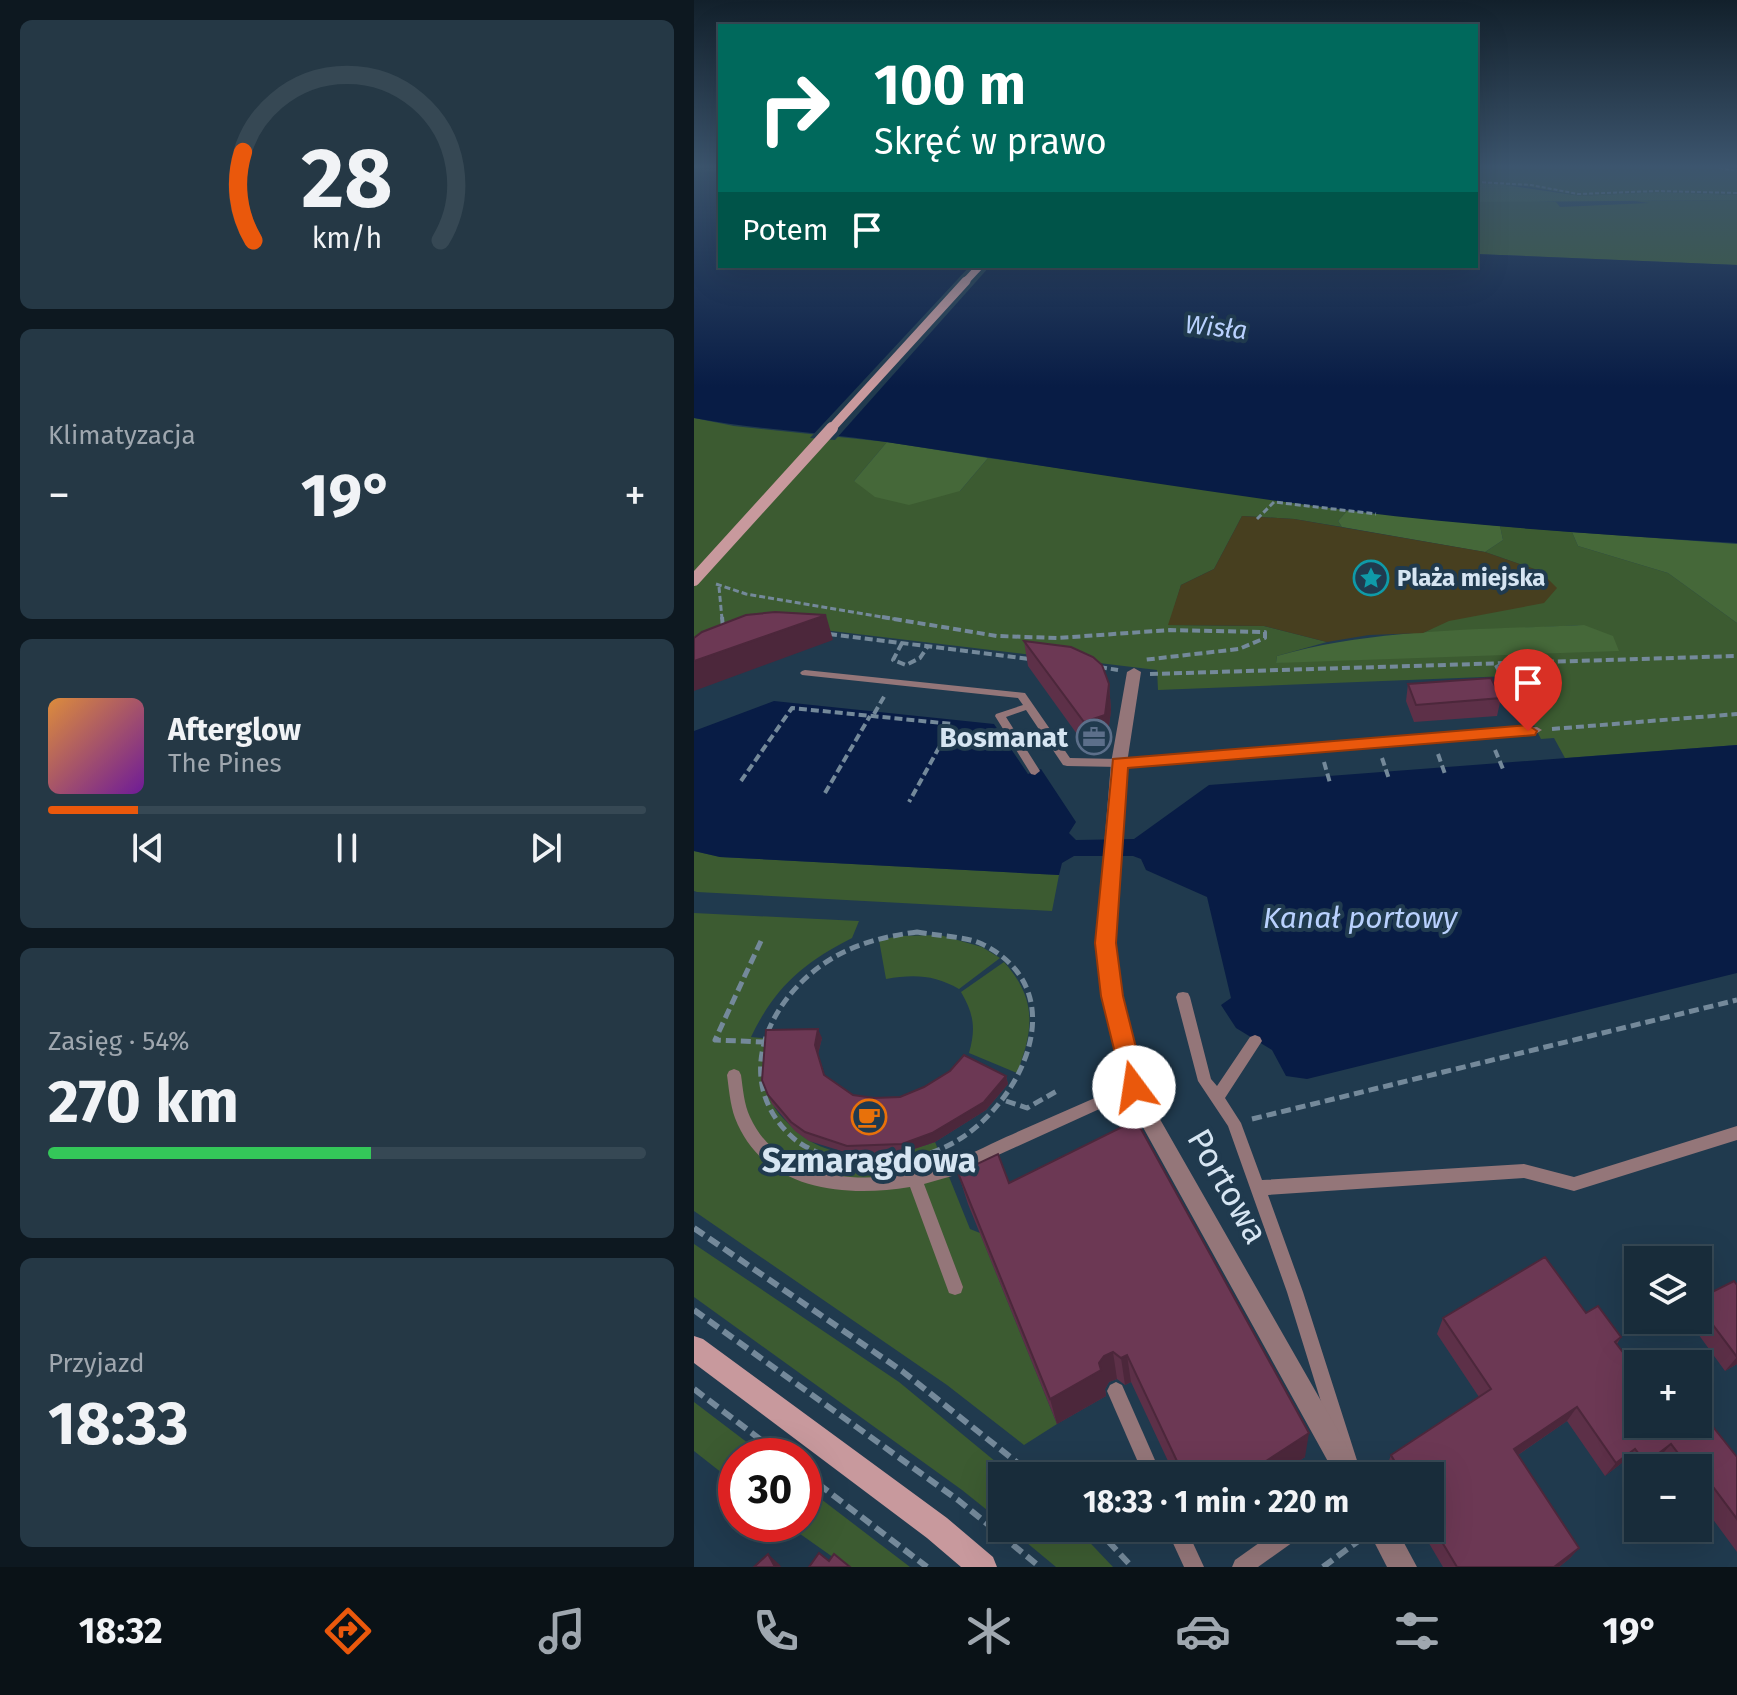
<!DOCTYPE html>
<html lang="pl">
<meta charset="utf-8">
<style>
body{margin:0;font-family:"Fira Sans",sans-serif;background:#253845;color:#f1f3f6;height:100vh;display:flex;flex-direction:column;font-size:30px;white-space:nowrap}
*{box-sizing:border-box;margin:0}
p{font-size:26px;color:#9fa7af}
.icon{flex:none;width:44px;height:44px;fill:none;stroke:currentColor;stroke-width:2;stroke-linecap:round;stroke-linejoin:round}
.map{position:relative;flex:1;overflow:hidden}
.side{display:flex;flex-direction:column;gap:20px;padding:20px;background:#0d1820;width:694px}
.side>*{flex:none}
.guide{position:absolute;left:24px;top:24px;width:760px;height:244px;border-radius:0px;box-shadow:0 8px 32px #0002,0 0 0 2px #364854;background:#00695c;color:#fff;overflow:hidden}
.buttons{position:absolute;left:930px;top:1246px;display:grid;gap:16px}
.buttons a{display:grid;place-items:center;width:88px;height:88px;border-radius:0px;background:#182c3a;box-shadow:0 8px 32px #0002,0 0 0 2px #364854;font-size:40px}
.speed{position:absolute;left:24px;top:1438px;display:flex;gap:16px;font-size:40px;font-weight:700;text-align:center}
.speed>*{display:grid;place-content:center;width:104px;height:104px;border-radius:50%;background:#182c3a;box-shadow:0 8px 32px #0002,0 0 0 2px #364854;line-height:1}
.speed .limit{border:12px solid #d22;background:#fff;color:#111}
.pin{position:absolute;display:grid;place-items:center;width:68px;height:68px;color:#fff;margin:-82px -34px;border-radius:50% 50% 50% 0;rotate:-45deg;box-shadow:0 0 8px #0007}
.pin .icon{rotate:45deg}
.me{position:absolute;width:88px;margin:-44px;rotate:346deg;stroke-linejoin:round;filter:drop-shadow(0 0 6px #0008)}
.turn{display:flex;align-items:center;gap:28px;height:168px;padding:0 24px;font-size:36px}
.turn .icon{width:104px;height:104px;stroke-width:2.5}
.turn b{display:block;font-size:56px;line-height:68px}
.then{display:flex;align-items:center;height:76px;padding:0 24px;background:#0003;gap:16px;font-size:30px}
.big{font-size:60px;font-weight:700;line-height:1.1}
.side .card{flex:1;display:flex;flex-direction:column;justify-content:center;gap:12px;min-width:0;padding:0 28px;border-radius:12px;background:#253845}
.side .dial{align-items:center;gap:0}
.dial svg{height:208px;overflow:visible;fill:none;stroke:#364854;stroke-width:7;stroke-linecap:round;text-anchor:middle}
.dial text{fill:#f1f3f6;stroke:none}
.song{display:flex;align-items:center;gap:24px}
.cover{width:96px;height:96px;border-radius:12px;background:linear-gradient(135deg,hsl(30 70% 55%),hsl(280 70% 35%))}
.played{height:8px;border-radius:4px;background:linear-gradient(90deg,#ea580c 15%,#364854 15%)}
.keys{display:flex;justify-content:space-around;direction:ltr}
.heat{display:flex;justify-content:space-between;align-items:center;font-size:44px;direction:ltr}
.charge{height:12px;border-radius:6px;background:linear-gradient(90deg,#34c759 54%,#364854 0)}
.trip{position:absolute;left:294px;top:1462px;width:456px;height:80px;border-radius:0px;background:#182c3a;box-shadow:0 8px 32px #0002,0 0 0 2px #364854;font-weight:700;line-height:80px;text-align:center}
.tabs{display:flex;height:128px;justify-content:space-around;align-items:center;background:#0a1217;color:#9fa7af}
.tabs .icon{width:56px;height:56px}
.tabs .on{color:#ea580c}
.tabs b{font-size:36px;color:#f1f3f6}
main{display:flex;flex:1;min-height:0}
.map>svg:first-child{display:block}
.green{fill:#3c5b31}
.forest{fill:#456839}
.sand{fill:#473f1f}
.water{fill:#081c45}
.pier{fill:#203a4e}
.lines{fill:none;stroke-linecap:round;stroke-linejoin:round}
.path-far4{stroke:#74899a;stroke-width:2;stroke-dasharray:4 2;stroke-linecap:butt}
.path-far3{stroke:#74899a;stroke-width:3;stroke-dasharray:6 3;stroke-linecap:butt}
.path-far2{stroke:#74899a;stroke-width:4;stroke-dasharray:8 4;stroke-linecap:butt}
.path-far1{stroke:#74899a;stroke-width:5;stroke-dasharray:10 5;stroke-linecap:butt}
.path{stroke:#74899a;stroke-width:6;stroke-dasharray:12 6;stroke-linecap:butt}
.service{fill:#947679;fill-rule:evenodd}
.minor{fill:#947679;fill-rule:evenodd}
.secondary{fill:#c8999d;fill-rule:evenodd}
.secondary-bridge-far2{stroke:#c8999d;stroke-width:7}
.secondary-bridge-far1{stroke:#c8999d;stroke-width:9}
.secondary-bridge{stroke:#c8999d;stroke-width:12}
.wall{fill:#5d3048}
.shaded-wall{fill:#4c273b}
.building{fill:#6c3854;stroke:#4c273b;stroke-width:2}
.route{fill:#ea580c;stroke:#983908;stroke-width:2}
.labels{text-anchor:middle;stroke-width:8;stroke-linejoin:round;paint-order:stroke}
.far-poi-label{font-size:24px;font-weight:bold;fill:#d6e5f2;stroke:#203a4e;text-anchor:start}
.far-water-label{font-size:26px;font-style:italic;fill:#b9d1fe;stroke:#203a4e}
.poi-label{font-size:28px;font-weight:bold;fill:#d6e5f2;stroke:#203a4e;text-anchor:end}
.water-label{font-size:30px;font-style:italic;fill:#b9d1fe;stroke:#203a4e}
.near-poi-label{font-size:34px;font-weight:bold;fill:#d6e5f2;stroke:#203a4e}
.near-street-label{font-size:34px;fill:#d6e5f2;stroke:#203a4e}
</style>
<main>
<section class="side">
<div class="card dial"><svg viewBox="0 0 100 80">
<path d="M14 69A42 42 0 1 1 86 69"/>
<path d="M14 69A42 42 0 0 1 10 35" stroke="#ea580c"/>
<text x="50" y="56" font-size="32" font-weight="700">28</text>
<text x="50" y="72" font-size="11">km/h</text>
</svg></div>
<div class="card"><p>Klimatyzacja</p>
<div class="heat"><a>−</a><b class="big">19°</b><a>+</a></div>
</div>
<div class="card">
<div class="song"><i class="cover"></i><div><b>Afterglow</b><p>The Pines</p></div></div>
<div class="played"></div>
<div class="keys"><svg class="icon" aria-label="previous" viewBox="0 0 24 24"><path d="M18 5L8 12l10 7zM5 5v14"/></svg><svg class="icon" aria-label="pause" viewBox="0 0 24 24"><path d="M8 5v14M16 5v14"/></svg><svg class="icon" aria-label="next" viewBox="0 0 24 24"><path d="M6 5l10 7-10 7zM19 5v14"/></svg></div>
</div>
<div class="card"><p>Zasięg · 54%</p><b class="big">270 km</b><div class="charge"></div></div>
<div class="card"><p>Przyjazd</p><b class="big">18:33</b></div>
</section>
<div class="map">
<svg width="1043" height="1567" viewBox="0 0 1043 1567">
<rect width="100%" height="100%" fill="#203a4e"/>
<g class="green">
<path d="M782,168H1035L1043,169V195L966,192L887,196L831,186L782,184Z"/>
<path d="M807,200L862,202L866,207L955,203L940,201L1043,200V265L782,254V212L785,209L782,208V202Z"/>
<path d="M0,418L40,426L193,442L160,481L266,491L294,458L654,510L644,521L648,527L600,519L548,516L520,569L487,585L475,625L570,626L633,642L583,656L582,663L890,625L729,633L846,571L791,552L809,540L806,526L878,532L884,546L974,573L1043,623V745L871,758L860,738L847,739L815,676L464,690L463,670L96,626L0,656Z"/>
<path d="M0,851L26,857L365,875L358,911L3,892L0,891Z"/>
<path d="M0,913L165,921L158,938C109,963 81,987 57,1037L76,1039C77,1058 75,1081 78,1101C80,1110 90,1119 96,1125C133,1165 195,1158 241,1142L276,1229L286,1233L363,1424L330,1445L253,1385L0,1211Z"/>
<path d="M246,935L288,947L306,958L265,989C241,975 220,974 192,979L185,940L206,936Z"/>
<path d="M310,962C343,999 340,1029 323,1073L275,1053C282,1029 280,1014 267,992Z"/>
<path d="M0,1244L205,1382L319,1476H308V1522L268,1490L0,1297Z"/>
<path d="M0,1402L71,1456H42V1484L0,1451Z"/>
<path d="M110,1486L216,1567H153L92,1524H110Z"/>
<path d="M315,1528H382L419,1567H362Z"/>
</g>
<g class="forest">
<path d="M798,183L887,196L965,192L1043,195V200L782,202V184Z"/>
<path d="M193,442L294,458L266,491L215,505L181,497L160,481Z"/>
<path d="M654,510L806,526L809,540L791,552L648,527L644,521Z"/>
<path d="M878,532L1043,544V623L974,573L884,546Z"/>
<path d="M890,625L919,636L925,651L582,663L583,656C683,628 787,630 890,625Z"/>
</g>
<path class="sand" d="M548,516L600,519L791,552L846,571L863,588L850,603L755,621L729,633L675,635L633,642L570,626L474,625L487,585L520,569Z"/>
<g class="water">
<path d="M0,169L26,172V266H782V254L1043,265V543C914,535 786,527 658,511C502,491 347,465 192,442C128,432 64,430 0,418Z"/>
<path d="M80,701L300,724L334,774L347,769L382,822L375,833L382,840L440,839L515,785L1043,745V973L613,1079L592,1076L578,1050L542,1028L527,1005L537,998L513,897L452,870L447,859L439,856H380L368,863L365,875L26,857L0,851V731Z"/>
</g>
<path class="pier" d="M276,266H296L141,440L116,438Z"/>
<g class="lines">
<g class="path-far4">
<path d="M1025,168L1043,171"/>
<path d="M782,182L837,185L884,194L963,191L1043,193"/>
</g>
<g class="path-far3">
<path d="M563,519L580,502L682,514"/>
<path d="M22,584L52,594L200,619"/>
<path d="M25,587L28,619"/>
</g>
<g class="path-far2">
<path d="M28,617L29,628"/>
<path d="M188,617L303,636L364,638L476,630L571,632V638L545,649L449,660"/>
<path d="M135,634L336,659"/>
<path d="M208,643L199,660L212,665L226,658L234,646"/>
<path d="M802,665L828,718"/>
<path d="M405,667L424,670"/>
<path d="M456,674L1043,656"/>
<path d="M180,714L191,695"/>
<path d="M858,729L1043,714"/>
<path d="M801,750L809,769"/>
<path d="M744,754L751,774"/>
<path d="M688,758L695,779"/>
<path d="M630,762L636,783"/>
<path d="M47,781L98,708L258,724L215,802"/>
<path d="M131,793L176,716"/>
</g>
<g class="path-far1">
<path d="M223,932C243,936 271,936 288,944C374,986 337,1085 276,1132C242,1158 192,1168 150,1160C131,1156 110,1149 96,1135C37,1078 75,997 137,959C163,943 193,936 223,932Z"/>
<path d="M67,941L21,1040L69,1042"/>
<path d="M312,1101L333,1108L363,1091"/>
<path d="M558,1119L1043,1000"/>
</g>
<g class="path">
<path d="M0,1228L208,1371L340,1476"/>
<path d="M0,1310L264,1500L346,1567"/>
<path d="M0,1389L88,1456"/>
<path d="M110,1473L233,1567"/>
<path d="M402,1528L438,1567"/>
<path d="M629,1567L667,1539"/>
</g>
<g class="service">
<path d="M111,670L331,693L376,758L425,759L843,727L848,730L843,733L425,767L373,766L369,765L332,710L312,717L346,771L341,775L337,774L301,716L302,714L329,705L324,698L108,675L106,673L108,671Z"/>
<path d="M489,992L494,993L496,997L517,1079L523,1086L556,1037L561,1035L566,1037L568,1041L531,1098L547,1123L568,1180L830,1164L880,1177L1043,1126V1140L880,1191L830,1178L574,1195L609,1292L668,1476H650L593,1292L534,1126L504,1081L482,997L484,993Z"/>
<path d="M40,1069L45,1071L47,1075C49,1089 50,1104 56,1117C88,1188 188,1186 251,1164C272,1157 292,1146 312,1137C353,1119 394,1101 435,1083L440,1081L445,1083L447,1087L445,1091L258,1176L230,1184L269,1287L267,1293L261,1295L255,1293L216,1187C149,1198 69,1190 41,1118C36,1104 35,1089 33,1075L35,1071Z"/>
<path d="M422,1382L428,1385L468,1476H450L413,1391L416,1385Z"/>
<path d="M472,1528H492L510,1567H490Z"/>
<path d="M586,1528H612L609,1535L564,1567H538L541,1560Z"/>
</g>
<g class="minor">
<path d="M440,668L447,672L433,763L420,943L428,996L455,1100L670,1476H642L435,1102L408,996L402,943L417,763L433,672Z"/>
<path d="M673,1528H702L723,1567H693Z"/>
</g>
<path class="secondary" d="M0,1336L9,1339L253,1518L299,1557L303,1567H267L233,1538L0,1363Z"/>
<path class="secondary-bridge-far2" d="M270,283L286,266"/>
<path class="secondary-bridge-far1" d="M136,430L272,281"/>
<path class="secondary-bridge" d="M0,580L138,428"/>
</g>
<g class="wall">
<path d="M330,641L415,684L417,710L413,741L393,748L334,666Z"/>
<path d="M714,684L807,698L803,716L720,722L712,701Z"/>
<path d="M128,1038L124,1054L131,1076L159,1095L180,1098L206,1097L312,1076L314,1084L292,1110L241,1142L211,1152L157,1154L115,1141L101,1131L78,1104L74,1095Z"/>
<path d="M264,1173L315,1183L611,1457L582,1476H481L437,1382L431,1385L423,1379L415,1382L411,1389L412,1396L363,1424L274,1204Z"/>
<path d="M1043,1285V1364L1031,1371L994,1320H1004V1299Z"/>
<path d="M749,1318L927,1337L923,1344L944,1424L1043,1457V1552L1004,1499V1468H973L965,1458L952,1468H944V1474L941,1477L929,1462L911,1476L873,1421L824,1455L885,1548L875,1559L865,1567H749L726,1528H736V1476H696L692,1469L697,1455L785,1397L743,1334Z"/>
</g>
<g class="shaded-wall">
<path d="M132,615L139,640L0,691V661Z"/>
<path d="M415,684L417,710L413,741L393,748L390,722Z"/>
<path d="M124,1029L128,1038L124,1054L134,1083L121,1045Z"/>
<path d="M312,1076L314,1084L292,1110L241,1142L211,1152L208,1144Z"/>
<path d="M419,1352L423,1379L415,1382L411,1389L412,1396L363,1424L356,1399L405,1363L410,1356Z"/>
<path d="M433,1355L437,1382L431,1385L427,1358Z"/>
<path d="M1043,1357V1364L1031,1371Z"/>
<path d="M883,1407L873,1421L812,1463L820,1449Z"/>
<path d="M615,1433L611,1457L582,1476H549Z"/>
<path d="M977,1444L965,1458L952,1468H948L952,1463Z"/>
<path d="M941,1449L929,1462L911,1476L922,1463Z"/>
<path d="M885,1548L875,1559L865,1567H860Z"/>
<path d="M74,1554L86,1565L87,1567H81Z"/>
</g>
<g class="building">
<path d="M81,612L132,615L0,661V638L8,632L52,615Z"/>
<path d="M330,641L377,647L399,657L408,665L415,684L411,715L390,722Z"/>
<path d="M797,678L807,698L722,705L714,684Z"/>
<path d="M124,1029L121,1045L130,1075L159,1095L180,1098L206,1097L230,1087L256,1071L270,1055L312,1076L290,1102L238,1133L208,1144L153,1146L111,1132L97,1122L74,1095L68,1080L72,1030Z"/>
<path d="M442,1120L615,1433L549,1476H490L433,1355L427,1358L419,1352L410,1356L405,1363L407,1370L356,1399L264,1173L304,1154L315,1183Z"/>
<path d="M851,1257L892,1313L904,1306L927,1337L921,1342L944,1372V1424H1004V1408L1043,1457V1519L999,1460L993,1465L977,1444L952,1463L941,1449L922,1463L883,1407L820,1449L885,1548L860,1567H763L736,1522V1476H709L697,1455L797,1389L749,1318Z"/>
<path d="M1040,1281L1043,1285V1357L1004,1305V1299Z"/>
<path d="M125,1553L135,1561L140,1554L156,1567H115Z"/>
<path d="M74,1554L81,1567H60Z"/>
</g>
<linearGradient id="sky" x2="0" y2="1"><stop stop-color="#12202b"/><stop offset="0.43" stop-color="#3c556e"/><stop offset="1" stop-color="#3c556e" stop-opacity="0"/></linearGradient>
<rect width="1043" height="387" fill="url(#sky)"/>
<path class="route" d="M834,725L843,731L841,735L434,768L422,943L429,996L452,1087L448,1094L440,1097L431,1094L407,996L401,943L419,759Z"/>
<defs>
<g id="sight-ring" transform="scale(1.8)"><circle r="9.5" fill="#203a4e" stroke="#0f9aa8" stroke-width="1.5"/><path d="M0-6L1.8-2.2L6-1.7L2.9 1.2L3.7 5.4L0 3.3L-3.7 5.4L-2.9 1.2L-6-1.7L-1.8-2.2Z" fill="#0f9aa8"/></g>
<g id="office-ring" transform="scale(1.8)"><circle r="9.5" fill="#203a4e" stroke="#5c6f8a" stroke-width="1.5"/><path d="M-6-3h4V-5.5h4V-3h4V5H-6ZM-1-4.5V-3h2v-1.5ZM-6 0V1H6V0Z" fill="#5c6f8a"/></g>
<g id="cafe-ring" transform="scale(1.8)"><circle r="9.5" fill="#203a4e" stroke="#e8710a" stroke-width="1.5"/><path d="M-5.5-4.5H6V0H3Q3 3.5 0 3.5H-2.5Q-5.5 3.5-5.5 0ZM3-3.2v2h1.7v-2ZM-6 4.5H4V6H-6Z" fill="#e8710a"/></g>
</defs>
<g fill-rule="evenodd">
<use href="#sight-ring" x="677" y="578"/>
<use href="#office-ring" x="400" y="737"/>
<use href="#cafe-ring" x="175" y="1117"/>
</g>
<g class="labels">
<g class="far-poi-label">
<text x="703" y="586">Plaża miejska</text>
</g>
<g class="far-water-label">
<text transform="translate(522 327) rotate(6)" y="9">Wisła</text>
</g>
<g class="poi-label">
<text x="374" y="747">Bosmanat</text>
</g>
<g class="water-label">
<text x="666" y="928">Kanał portowy</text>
</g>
<g class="near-poi-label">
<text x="175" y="1172">Szmaragdowa</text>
</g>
<g class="near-street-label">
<text transform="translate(534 1186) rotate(60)" y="12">Portowa</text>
</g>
</g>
</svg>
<div class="buttons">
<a><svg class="icon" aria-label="layers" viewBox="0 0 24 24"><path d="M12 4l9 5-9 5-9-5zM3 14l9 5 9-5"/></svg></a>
<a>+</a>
<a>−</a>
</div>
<div class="speed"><div class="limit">30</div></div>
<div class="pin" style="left:834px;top:731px;background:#d93025"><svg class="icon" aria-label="arrive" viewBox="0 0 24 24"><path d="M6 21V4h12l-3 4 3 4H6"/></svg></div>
<svg class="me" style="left:440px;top:1087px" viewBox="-20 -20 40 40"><circle r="19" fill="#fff"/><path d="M0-13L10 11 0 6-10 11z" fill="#ea580c"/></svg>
<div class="trip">18:33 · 1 min · 220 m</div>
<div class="guide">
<div class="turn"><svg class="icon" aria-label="right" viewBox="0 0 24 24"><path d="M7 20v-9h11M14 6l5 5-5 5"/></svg><div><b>100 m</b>Skręć w prawo</div></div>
<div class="then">Potem<svg class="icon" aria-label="arrive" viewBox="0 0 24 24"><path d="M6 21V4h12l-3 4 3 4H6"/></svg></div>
</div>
</div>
</main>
<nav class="tabs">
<b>18:32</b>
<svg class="icon on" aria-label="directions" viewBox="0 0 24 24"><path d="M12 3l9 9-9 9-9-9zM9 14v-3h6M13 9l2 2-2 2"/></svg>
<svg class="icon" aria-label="music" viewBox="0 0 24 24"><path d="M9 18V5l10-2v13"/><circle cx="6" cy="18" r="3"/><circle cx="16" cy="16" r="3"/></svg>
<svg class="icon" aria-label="phone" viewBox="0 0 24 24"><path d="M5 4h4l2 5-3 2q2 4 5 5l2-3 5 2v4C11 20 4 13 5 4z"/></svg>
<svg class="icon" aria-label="climate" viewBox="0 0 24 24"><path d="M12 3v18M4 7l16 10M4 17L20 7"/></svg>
<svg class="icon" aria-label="car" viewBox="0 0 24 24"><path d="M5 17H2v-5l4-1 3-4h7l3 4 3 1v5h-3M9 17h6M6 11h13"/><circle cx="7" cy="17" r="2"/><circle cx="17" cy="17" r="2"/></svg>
<svg class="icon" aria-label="filters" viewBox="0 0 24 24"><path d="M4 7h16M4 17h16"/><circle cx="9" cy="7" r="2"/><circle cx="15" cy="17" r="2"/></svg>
<b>19°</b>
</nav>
